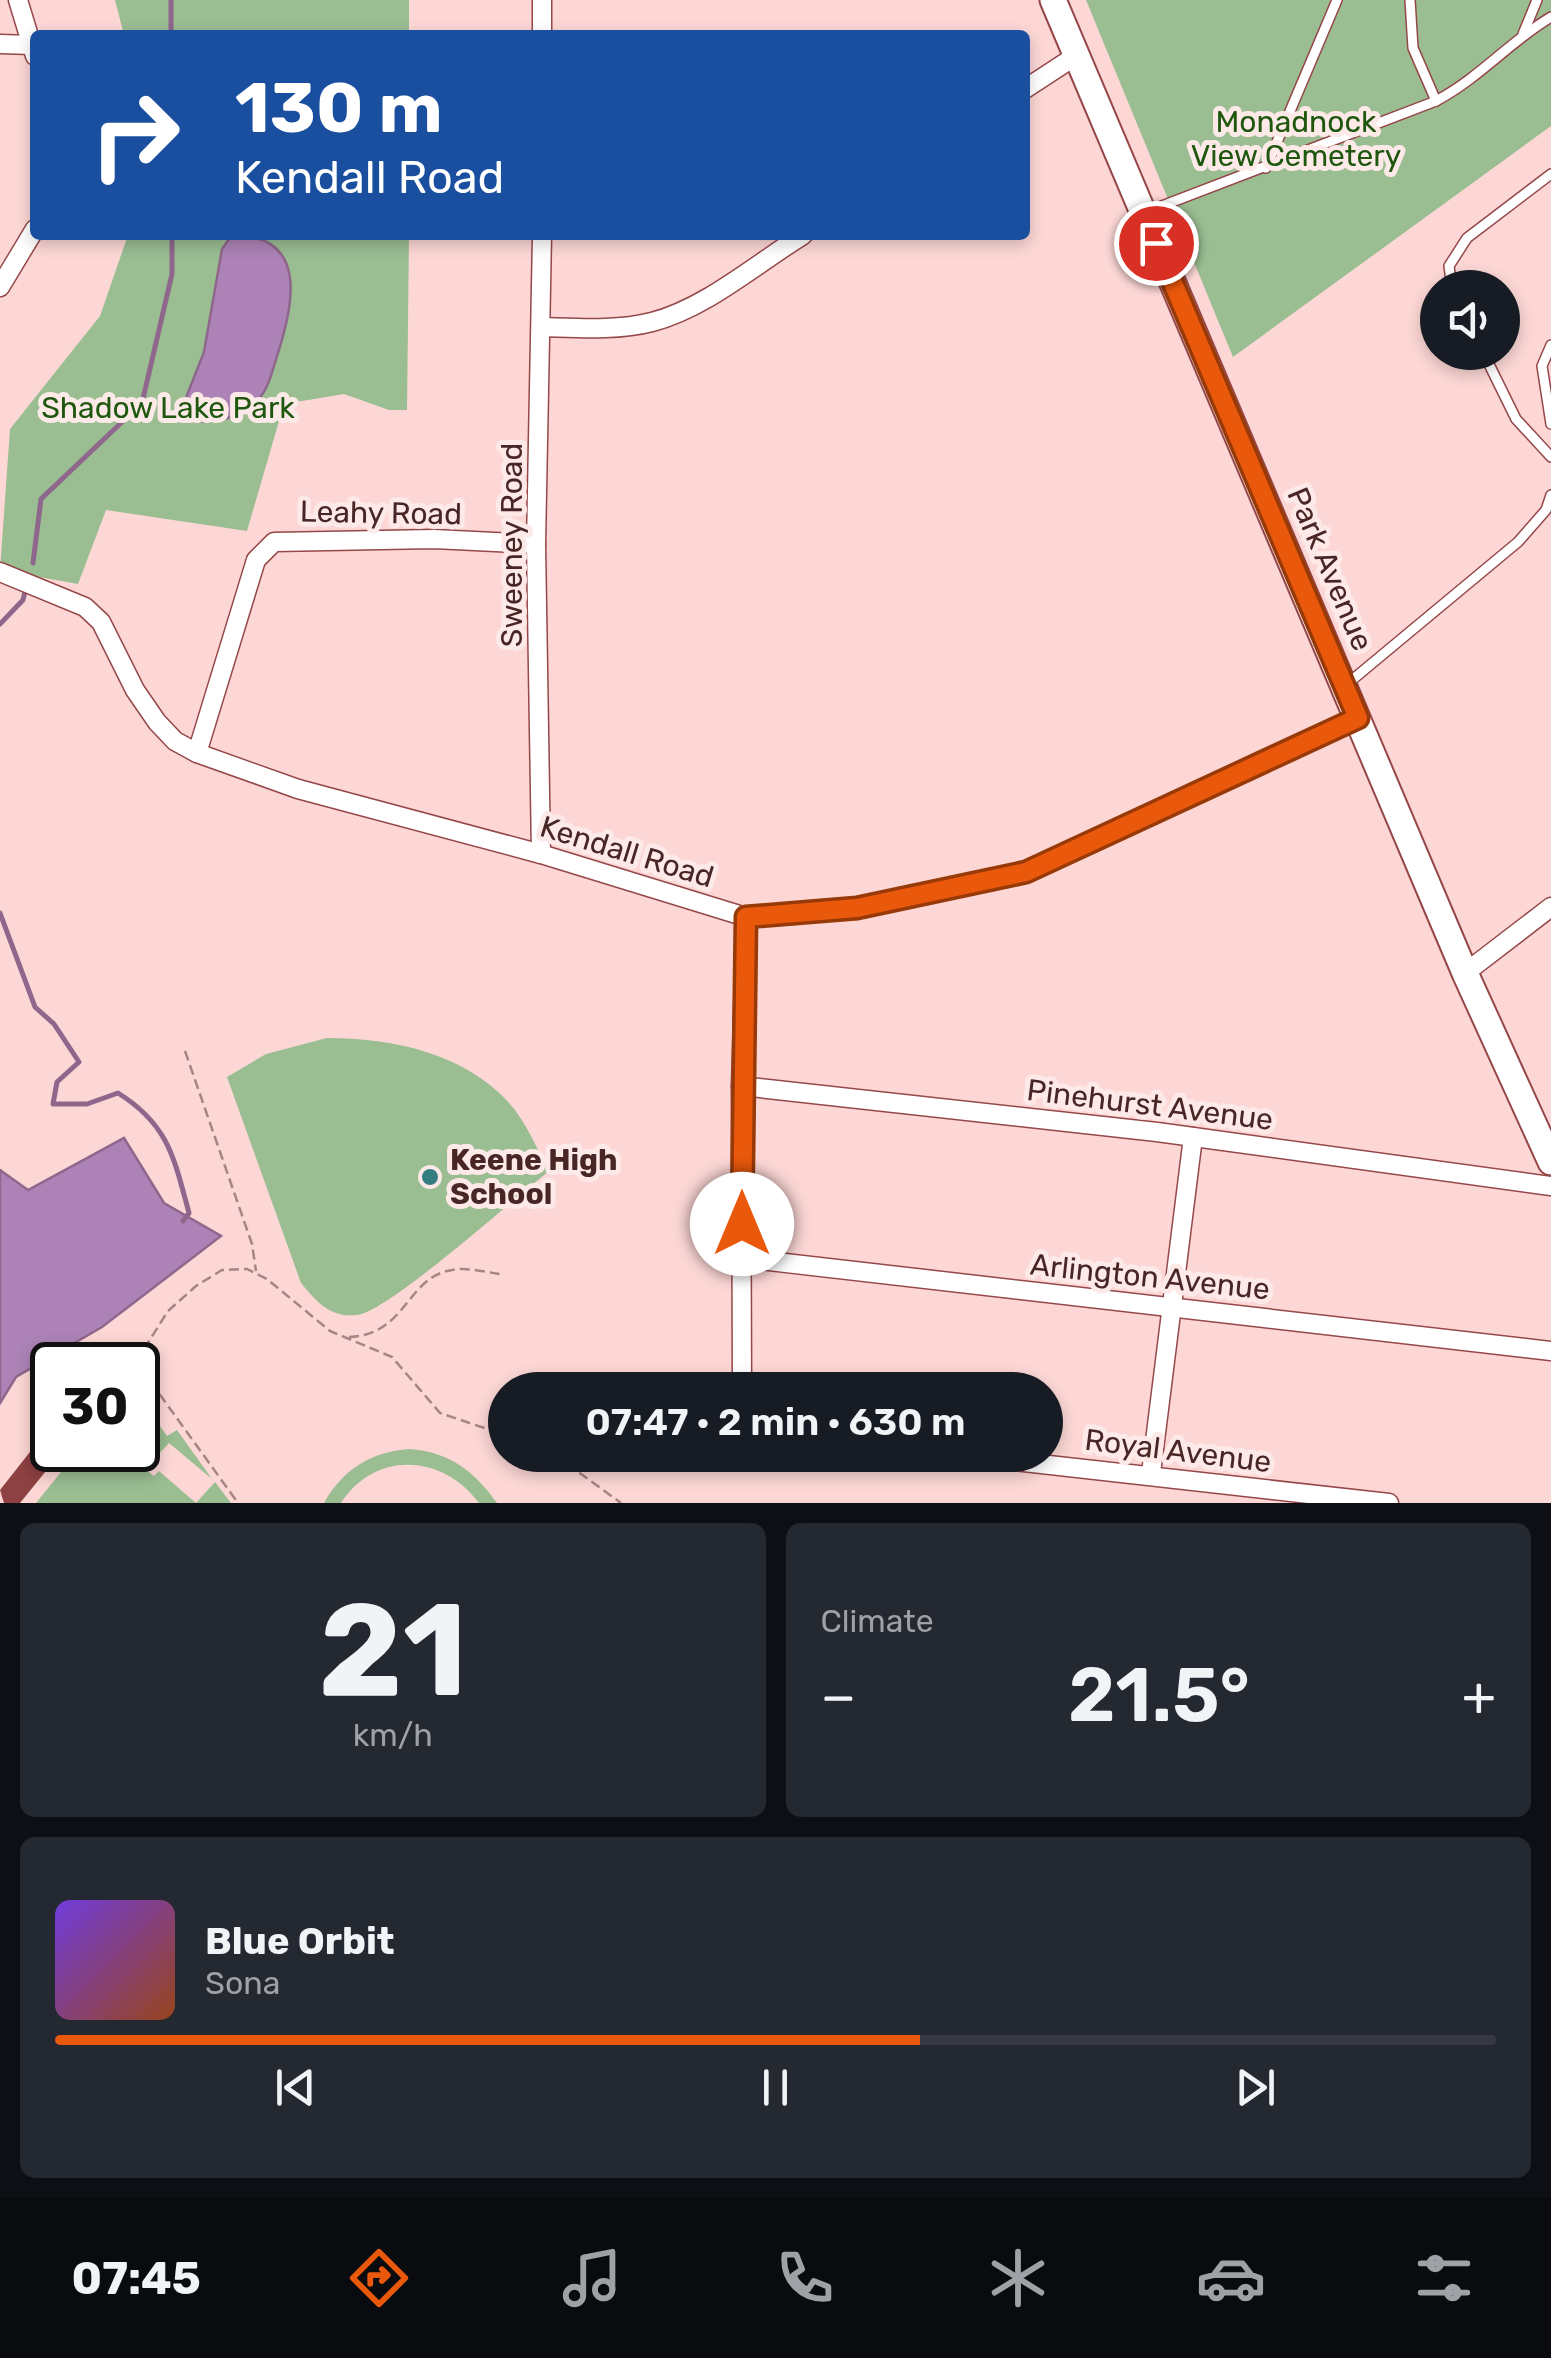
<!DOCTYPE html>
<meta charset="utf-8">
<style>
body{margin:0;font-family:Rubik,sans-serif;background:#242831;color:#f1f3f6;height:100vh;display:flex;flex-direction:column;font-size:38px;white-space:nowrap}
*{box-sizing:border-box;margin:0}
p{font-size:32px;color:#9ea1a6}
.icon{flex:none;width:55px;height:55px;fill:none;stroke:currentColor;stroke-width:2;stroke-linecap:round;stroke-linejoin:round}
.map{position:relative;height:1503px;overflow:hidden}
.details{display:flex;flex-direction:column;gap:20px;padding:20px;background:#0d0f14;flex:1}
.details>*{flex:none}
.hud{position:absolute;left:30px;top:30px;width:1000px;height:210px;border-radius:10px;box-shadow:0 5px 15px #0003;background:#1a4fa0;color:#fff;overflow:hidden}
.fabs{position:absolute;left:1420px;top:270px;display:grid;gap:20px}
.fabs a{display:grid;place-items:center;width:100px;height:100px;border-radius:50%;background:#171b24;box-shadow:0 5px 15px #0003;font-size:50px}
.speed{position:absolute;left:30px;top:1342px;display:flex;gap:20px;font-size:50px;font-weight:700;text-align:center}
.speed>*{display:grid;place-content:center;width:130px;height:130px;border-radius:50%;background:#171b24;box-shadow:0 5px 15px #0003;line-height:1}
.speed .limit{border:5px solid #111;border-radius:15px;background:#fff;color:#111}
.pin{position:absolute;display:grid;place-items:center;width:85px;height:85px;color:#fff;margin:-42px;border:5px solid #fff;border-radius:50%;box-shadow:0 2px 10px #0007}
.me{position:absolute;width:110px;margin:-55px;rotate:0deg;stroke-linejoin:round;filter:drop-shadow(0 0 8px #0008)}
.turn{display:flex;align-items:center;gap:35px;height:210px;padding:0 40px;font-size:45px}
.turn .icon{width:130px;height:130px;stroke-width:2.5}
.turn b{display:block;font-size:70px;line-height:85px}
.big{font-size:75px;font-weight:600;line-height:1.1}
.details .tile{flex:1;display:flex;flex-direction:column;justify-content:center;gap:15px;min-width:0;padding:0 35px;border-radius:15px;background:#242831}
.details .dial{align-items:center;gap:0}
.dial b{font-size:130px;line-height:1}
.song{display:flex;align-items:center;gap:30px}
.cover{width:120px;height:120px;border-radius:15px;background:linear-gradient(135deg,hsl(260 70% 55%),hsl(20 70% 35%))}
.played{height:10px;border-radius:5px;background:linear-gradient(90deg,#ea580c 60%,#363941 60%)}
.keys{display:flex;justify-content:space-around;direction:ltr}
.heat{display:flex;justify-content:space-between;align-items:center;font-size:55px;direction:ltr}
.details .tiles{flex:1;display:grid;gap:20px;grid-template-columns:1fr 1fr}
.tile:last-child{grid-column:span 2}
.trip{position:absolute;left:488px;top:1372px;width:575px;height:100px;border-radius:50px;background:#171b24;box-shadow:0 5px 15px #0003;font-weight:600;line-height:100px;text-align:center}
.tabs{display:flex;height:160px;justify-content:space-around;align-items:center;background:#090b0e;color:#9ea1a6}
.tabs .icon{width:70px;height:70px}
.tabs .active{color:#ea580c}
.tabs b{font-size:45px;color:#f1f3f6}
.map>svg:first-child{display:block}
.green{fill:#9abd92}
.water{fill:#ad83b7;stroke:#8f678c;stroke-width:2.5}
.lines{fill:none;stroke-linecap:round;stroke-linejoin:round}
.stream{stroke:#8f678c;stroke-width:5}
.building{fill:#8e4143}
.lane-casing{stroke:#954749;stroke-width:12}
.street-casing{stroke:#954749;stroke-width:21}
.secondary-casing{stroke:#954749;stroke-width:29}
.path{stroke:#a88483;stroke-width:2.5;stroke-dasharray:10 5;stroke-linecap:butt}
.lane{stroke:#fff;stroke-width:9}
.street{stroke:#fff;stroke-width:18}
.secondary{stroke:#fff;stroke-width:25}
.route-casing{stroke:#983908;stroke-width:25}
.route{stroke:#ea580c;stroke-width:18}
.poi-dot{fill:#337c80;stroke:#fce9e8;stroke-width:4}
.labels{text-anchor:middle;stroke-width:10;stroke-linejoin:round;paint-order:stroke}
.park-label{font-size:30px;fill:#1e570e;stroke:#fce9e8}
.street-label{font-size:30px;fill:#492626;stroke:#fce9e8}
.poi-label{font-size:30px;font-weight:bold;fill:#492626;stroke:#fce9e8;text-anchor:start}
</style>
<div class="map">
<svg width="1551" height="1503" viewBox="0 0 1551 1503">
<rect width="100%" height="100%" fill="#fcd7d5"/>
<g class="green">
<path d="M115,0H409V35H124Z"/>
<path d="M1086,0H1551V126L1233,357Z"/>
<path d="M128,235H409L407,410H389L344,394L284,404L247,531L106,510L78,584L0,570L10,429L100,316Z"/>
<path d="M327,1038C392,1038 465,1053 510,1104C526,1122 537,1149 549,1171C517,1196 388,1312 357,1315C330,1318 317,1302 301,1283L227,1077L266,1054Z"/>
<path d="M138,1368L147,1388L138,1394L167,1436L177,1430L212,1479L169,1443L158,1455L138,1438Z"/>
<path d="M409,1449C450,1452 474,1471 497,1503H479C443,1454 375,1450 341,1503H324C343,1469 371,1452 409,1449Z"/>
<path d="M79,1450H120L154,1476L159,1471L196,1503L215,1482L231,1503H36Z"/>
</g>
<g class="water">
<path d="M232,235C309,235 294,304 277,356C272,372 268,392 254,404C235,421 213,422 189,421L182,408L204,352L222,249Z"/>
<path d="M124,1138L164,1203L221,1236L102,1327L16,1377L0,1403V1170L28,1190Z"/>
</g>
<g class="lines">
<g class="stream">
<path d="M171,0V35"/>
<path d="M33,563L41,499L142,403L172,274V235"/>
<path d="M0,624L23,600L26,587"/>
<path d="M0,913L35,1007L54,1024L79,1062L57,1082L53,1104H87L118,1093C169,1125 174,1158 189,1213L183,1221"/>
</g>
</g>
<path class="building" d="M52,1424V1450H63L20,1503H4L0,1490Z"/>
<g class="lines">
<g class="lane-casing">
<g id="lane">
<path d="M1410,0L1413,48L1436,101"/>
<path d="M1523,34L1537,0"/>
<path d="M1266,168L1337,0"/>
<path d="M1146,212L1436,101C1482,76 1509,42 1551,17"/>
<path d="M1452,288L1449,266L1467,238L1551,174"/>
<path d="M1551,345L1542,366L1551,424"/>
<path d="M1483,352L1516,419L1551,457"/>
<path d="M1346,685L1518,542L1546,510L1551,495"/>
</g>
</g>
<g class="street-casing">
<g id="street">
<path d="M18,0L35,56"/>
<path d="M542,35V0"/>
<path d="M0,44L32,45"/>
<path d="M1025,89L1077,55"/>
<path d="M0,287L35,229"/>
<path d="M542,327C578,328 617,331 652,322C706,308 756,264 803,235"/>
<path d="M0,572L85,607L101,622L135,690L157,722L175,741L197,753L298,789L541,854L746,917L857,907L1026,872L1357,718"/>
<path d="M197,753L256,560L274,542L434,539L536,544"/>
<path d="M541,854L536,544L542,235"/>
<path d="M1465,973L1551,907"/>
<path d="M741,1086L1157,1132L1551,1186"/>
<path d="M742,1258L1551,1351"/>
<path d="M742,1390L741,1086L746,917"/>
<path d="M960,1455L1389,1503"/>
<path d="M1151,1473L1193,1137"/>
</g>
</g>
<g class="secondary-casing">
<path id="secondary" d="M1053,0L1465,973L1551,1162"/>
</g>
<g class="path">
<path d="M185,1051L252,1244L256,1271"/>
<path d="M349,1337C407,1335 406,1277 452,1270C467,1267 485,1272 500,1274"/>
<path d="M144,1349L168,1311L196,1286L222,1270L247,1269L267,1279L330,1331L392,1357L440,1413L505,1435"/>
<path d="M106,1362L133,1347L145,1350L158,1392L238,1503"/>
<path d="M555,1455L621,1503"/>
</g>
<use href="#lane" class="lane"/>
<use href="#street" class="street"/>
<use href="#secondary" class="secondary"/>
</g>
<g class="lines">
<g class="route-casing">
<path id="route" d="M742,1224L746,917L857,908L1026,872L1358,718L1156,243"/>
</g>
<use href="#route" class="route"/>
</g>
<circle class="poi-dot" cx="430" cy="1177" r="10"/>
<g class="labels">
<g class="park-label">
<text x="1296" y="132">Monadnock<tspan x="1296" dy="34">View Cemetery</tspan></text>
<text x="168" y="418">Shadow Lake Park</text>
</g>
<g class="street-label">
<text transform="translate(381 513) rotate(1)" y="10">Leahy Road</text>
<text transform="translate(512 545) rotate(-90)" y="10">Sweeney Road</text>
<text transform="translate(1330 569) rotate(67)" y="10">Park Avenue</text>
<text transform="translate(627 852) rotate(17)" y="10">Kendall Road</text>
<text transform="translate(1150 1105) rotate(7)" y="10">Pinehurst Avenue</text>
<text transform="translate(1150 1277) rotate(6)" y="10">Arlington Avenue</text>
<text transform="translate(1178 1451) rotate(7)" y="10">Royal Avenue</text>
</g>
<g class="poi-label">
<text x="450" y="1170">Keene High<tspan x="450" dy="34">School</tspan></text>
</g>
</g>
</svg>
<div class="fabs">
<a><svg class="icon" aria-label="sound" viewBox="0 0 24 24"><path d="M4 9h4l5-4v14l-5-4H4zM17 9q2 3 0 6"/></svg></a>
</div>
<div class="speed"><div class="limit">30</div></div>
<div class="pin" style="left:1156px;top:243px;background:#d93025"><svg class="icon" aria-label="arrive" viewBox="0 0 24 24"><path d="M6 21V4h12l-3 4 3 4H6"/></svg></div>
<svg class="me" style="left:742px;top:1224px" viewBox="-20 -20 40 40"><circle r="19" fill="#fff"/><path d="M0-13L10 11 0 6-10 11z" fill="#ea580c"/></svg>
<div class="trip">07:47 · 2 min · 630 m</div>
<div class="hud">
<div class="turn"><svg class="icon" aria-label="right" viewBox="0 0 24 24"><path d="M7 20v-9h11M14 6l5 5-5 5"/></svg><div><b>130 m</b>Kendall Road</div></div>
</div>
</div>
<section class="details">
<div class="tiles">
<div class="tile dial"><b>21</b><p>km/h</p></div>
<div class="tile"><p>Climate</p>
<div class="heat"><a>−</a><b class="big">21.5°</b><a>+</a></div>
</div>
<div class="tile">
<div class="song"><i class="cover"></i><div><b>Blue Orbit</b><p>Sona</p></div></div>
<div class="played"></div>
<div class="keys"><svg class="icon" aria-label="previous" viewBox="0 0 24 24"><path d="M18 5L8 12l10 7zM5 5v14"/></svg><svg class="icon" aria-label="pause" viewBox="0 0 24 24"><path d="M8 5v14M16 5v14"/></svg><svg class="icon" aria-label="next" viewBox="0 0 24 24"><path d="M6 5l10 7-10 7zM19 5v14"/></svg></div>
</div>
</div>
</section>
<nav class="tabs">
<b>07:45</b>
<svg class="icon active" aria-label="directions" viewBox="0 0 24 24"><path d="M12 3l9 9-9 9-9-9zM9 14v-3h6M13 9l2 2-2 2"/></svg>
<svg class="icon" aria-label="music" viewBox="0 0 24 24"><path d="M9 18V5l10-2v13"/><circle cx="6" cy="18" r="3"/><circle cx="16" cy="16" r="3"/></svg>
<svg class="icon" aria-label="phone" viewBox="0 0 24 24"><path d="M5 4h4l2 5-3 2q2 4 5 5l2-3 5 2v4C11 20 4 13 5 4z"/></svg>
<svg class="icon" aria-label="climate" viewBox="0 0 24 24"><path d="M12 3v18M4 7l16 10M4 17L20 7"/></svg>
<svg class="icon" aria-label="car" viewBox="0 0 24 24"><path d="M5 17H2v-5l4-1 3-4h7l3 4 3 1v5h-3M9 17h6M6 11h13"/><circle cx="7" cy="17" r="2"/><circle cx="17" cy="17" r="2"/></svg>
<svg class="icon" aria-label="filters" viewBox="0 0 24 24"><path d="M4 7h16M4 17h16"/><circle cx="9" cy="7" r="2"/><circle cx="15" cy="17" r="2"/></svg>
</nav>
